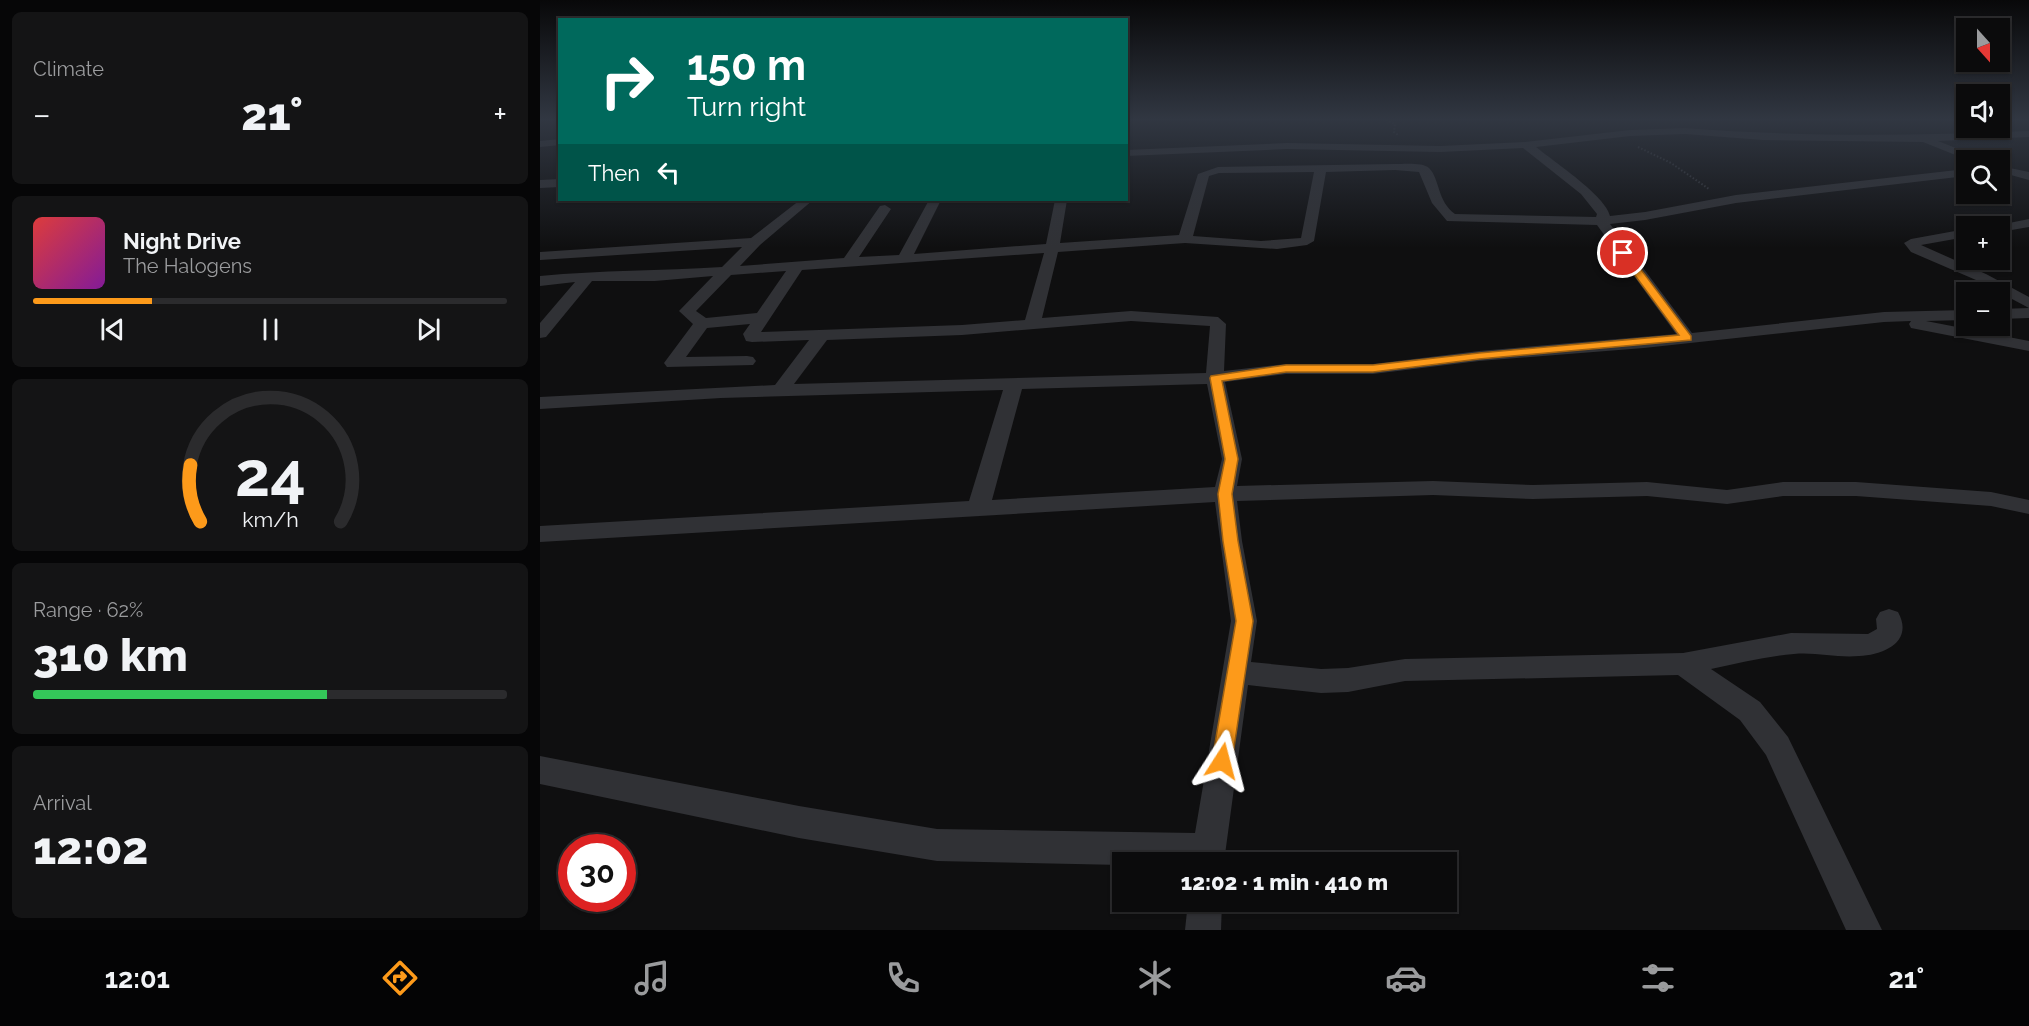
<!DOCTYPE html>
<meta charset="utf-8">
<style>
body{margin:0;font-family:Raleway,sans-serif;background:#141415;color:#f1f3f6;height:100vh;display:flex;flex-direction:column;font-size:22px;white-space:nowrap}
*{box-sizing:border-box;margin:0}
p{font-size:20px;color:#9a9b9d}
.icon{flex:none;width:33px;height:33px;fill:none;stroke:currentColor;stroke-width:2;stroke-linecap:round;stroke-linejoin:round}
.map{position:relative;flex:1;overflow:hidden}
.drawer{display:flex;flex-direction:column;gap:12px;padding:12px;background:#060607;width:540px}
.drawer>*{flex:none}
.hud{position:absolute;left:18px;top:18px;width:570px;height:183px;border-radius:0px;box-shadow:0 2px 4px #0004,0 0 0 2px #2b2b2d;background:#00695c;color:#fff;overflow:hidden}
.needle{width:39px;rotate:159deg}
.controls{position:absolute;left:1416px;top:18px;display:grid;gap:12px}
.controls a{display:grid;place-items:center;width:54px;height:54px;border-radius:0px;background:#0b0b0c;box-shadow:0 2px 4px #0004,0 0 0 2px #2b2b2d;font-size:30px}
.speed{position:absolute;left:18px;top:834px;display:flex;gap:12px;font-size:30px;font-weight:700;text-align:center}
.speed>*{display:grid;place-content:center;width:78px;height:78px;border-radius:50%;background:#0b0b0c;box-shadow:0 2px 4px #0004,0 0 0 2px #2b2b2d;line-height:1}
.speed .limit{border:9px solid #d22;background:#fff;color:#111}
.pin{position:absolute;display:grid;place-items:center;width:51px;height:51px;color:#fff;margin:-26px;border:3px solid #fff;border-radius:50%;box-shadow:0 2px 6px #0007}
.me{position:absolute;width:66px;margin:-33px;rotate:9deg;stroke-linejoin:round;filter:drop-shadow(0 0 4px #0008)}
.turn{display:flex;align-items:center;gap:21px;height:126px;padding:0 30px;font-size:27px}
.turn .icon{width:78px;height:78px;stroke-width:2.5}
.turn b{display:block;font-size:42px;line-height:51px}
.then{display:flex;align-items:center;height:57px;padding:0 30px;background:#0003;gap:12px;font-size:22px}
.big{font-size:45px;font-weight:800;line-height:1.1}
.drawer .card{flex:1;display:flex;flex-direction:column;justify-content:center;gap:9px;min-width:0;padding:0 21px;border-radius:9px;background:#141415}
.drawer .dial{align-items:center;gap:0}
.dial svg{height:156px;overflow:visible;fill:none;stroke:#2b2b2d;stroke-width:7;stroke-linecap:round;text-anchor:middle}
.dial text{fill:#f1f3f6;stroke:none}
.song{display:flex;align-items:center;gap:18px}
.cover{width:72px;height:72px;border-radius:9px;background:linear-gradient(135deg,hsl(0 70% 55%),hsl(290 70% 35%))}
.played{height:6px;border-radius:3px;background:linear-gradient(90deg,#fd9a1a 25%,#2b2b2d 25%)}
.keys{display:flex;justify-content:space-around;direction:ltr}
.heat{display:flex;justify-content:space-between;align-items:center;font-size:33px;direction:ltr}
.charge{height:9px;border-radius:4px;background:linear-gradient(90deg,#34c759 62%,#2b2b2d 0)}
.trip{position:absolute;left:572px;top:852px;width:345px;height:60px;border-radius:0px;background:#0b0b0c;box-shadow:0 2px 4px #0004,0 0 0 2px #2b2b2d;font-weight:800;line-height:60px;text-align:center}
.tab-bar{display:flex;height:96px;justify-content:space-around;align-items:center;background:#040405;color:#9a9b9d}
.tab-bar .icon{width:42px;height:42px}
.tab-bar .active{color:#fd9a1a}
.tab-bar b{font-size:27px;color:#f1f3f6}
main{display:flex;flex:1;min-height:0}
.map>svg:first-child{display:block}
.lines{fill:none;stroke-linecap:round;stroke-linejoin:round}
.path{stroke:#36383d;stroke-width:2;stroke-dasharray:1.5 2;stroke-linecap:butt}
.street{fill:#303135;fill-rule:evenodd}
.route{fill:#fd9a1a;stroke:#a46411;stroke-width:1.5}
</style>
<main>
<section class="drawer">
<div class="card"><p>Climate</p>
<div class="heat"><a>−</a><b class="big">21°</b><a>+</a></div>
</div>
<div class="card">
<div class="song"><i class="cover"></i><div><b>Night Drive</b><p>The Halogens</p></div></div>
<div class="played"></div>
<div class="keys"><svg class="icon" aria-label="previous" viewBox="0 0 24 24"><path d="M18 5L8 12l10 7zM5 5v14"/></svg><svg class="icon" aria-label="pause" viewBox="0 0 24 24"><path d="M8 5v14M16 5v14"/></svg><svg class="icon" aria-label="next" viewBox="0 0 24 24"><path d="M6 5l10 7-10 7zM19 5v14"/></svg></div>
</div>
<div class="card dial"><svg viewBox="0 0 100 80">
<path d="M14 69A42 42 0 1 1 86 69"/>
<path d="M14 69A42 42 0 0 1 9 40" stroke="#fd9a1a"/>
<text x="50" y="56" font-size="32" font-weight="700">24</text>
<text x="50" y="72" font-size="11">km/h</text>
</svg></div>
<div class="card"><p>Range · 62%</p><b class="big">310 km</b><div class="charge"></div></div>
<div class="card"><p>Arrival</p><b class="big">12:02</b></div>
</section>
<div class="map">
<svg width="1489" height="930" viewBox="0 0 1489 930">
<rect width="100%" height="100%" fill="#0f0f10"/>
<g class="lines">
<g class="path">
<path d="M843,118L855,124L854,132L858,135"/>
<path d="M1098,147L1131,163L1169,189"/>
</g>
<g class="street">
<path d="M1145,128C1260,137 1374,136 1489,131V137L1398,141L1441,158L1442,160H1428L1383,142L1223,140L1145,134L1090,136L996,147C1013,161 1066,196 1070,216L1105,212L1196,195L1426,169V176L1196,203L1105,220L1070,224L1152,333L1344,312L1426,310V320L1386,321L1489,341V351L1371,328L1369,324L1371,321L1344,322L1104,348L939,361L833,374H746L685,382L702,459L697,486L893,481L993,485L1107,482L1187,490L1243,482H1316L1451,492L1489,500V514L1451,506L1316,496H1243L1187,504L1107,496L993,499L893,495L697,501L702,541L717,621L711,662L781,669L808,668L865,659L1143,653L1251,633L1328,634L1337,629L1336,619L1340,612L1349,609L1358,612C1374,641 1345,655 1319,656C1297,658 1276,652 1254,654C1226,656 1199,663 1171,669L1220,702L1248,737L1342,930H1306L1226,755L1200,720L1138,675L865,681L808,692L781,693L708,685L684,862H582V865L397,861L259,838L0,784V756L259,806L397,829L655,833L691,621L675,502L0,542V526L429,501L463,390L181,398L0,409V397L235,385L269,340L212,342L206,341L203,334L210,324L167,328L146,357L207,356L213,357L216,361L213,365L127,367L124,363L153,324L139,311L173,276L115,281H52L6,337L0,338V323L35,282L0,286V276C61,270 121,271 182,267L202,247L0,260V252L211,238L260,200H273L220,245L200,266L304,258L340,206L345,205L351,209L319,257L359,255L389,200H401L374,254L506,244L515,200H527L520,243L639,235L658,174L678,167L855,164C863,164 883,162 889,168C900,179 897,201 915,214L1056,217L1057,214L1041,194L983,148L900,152L747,149L586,156V150L747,143L900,146L985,142L1090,130ZM855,170L879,172L892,203L907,221L1057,225L1136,334L939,351L833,364H746L684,371L686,324L678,317L591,311L502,318L518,252L645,243L737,249L767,245L774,241L786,172ZM774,172L761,238L721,241L653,236L669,176L679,173ZM504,253L485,320L422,325L221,332L262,270ZM246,271L217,313L166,318L156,311L191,275ZM591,321L670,326L666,373L254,384L287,340L422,335ZM667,384L682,459L675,487L452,500L482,389Z"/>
<path d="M20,139V145L0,147V141Z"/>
<path d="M1460,166L1489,172V180L1460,172Z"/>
<path d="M20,179V187L0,188V180Z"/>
<path d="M1489,219V227L1460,232V226H1454Z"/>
<path d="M1426,229V237L1381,245L1446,274L1489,297V308L1436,280L1371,252L1364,243L1371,239Z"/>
<path d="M1489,308V318L1460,319V309Z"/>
<path d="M648,902H682L681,930H645Z"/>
</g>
</g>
<linearGradient id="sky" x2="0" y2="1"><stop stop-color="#080809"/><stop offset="0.48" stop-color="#313742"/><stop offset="1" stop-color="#313742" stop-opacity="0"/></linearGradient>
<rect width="1489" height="248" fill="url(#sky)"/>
<path class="route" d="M1080,251H1087L1151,336V340L939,359L833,372H746L682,381L698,459L692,494L698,541L713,621L692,761L689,767L682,770L675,767L672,761L696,621L683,541L678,494L685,459L670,378L671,376L746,365H833L939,353L1139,335L1080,255Z"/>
</svg>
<div class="controls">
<a><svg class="needle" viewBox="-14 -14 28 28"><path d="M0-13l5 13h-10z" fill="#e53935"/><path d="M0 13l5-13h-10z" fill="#9a9b9d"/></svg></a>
<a><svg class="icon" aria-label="sound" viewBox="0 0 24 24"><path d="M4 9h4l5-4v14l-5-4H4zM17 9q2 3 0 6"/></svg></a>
<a><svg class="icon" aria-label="search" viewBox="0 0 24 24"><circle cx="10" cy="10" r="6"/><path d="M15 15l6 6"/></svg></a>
<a>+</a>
<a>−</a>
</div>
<div class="speed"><div class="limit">30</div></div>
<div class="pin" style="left:1083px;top:253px;background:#d93025"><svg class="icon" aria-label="arrive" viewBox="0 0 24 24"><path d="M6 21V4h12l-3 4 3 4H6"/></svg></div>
<svg class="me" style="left:682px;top:761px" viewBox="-20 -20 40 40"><path d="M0-17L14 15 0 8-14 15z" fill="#fd9a1a" stroke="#fff" stroke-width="4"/></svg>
<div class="trip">12:02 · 1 min · 410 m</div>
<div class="hud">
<div class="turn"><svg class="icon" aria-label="right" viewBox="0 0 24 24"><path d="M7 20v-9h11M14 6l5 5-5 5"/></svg><div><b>150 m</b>Turn right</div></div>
<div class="then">Then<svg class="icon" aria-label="left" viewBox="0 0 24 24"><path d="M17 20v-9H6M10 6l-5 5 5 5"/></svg></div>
</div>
</div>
</main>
<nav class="tab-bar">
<b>12:01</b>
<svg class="icon active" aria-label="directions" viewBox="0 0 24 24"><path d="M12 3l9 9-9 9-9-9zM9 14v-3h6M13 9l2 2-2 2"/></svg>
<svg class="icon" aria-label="music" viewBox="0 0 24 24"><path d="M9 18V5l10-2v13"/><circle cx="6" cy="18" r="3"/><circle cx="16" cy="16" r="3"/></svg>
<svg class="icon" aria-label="phone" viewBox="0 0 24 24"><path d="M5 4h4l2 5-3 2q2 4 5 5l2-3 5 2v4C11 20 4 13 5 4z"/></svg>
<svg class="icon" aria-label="climate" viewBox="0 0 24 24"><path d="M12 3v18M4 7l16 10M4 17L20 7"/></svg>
<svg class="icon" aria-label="car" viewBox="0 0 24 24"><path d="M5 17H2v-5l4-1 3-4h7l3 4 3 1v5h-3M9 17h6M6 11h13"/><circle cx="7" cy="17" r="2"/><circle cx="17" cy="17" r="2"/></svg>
<svg class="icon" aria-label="filters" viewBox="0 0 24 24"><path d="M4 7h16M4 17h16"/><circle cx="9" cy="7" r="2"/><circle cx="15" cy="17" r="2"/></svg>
<b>21°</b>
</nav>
